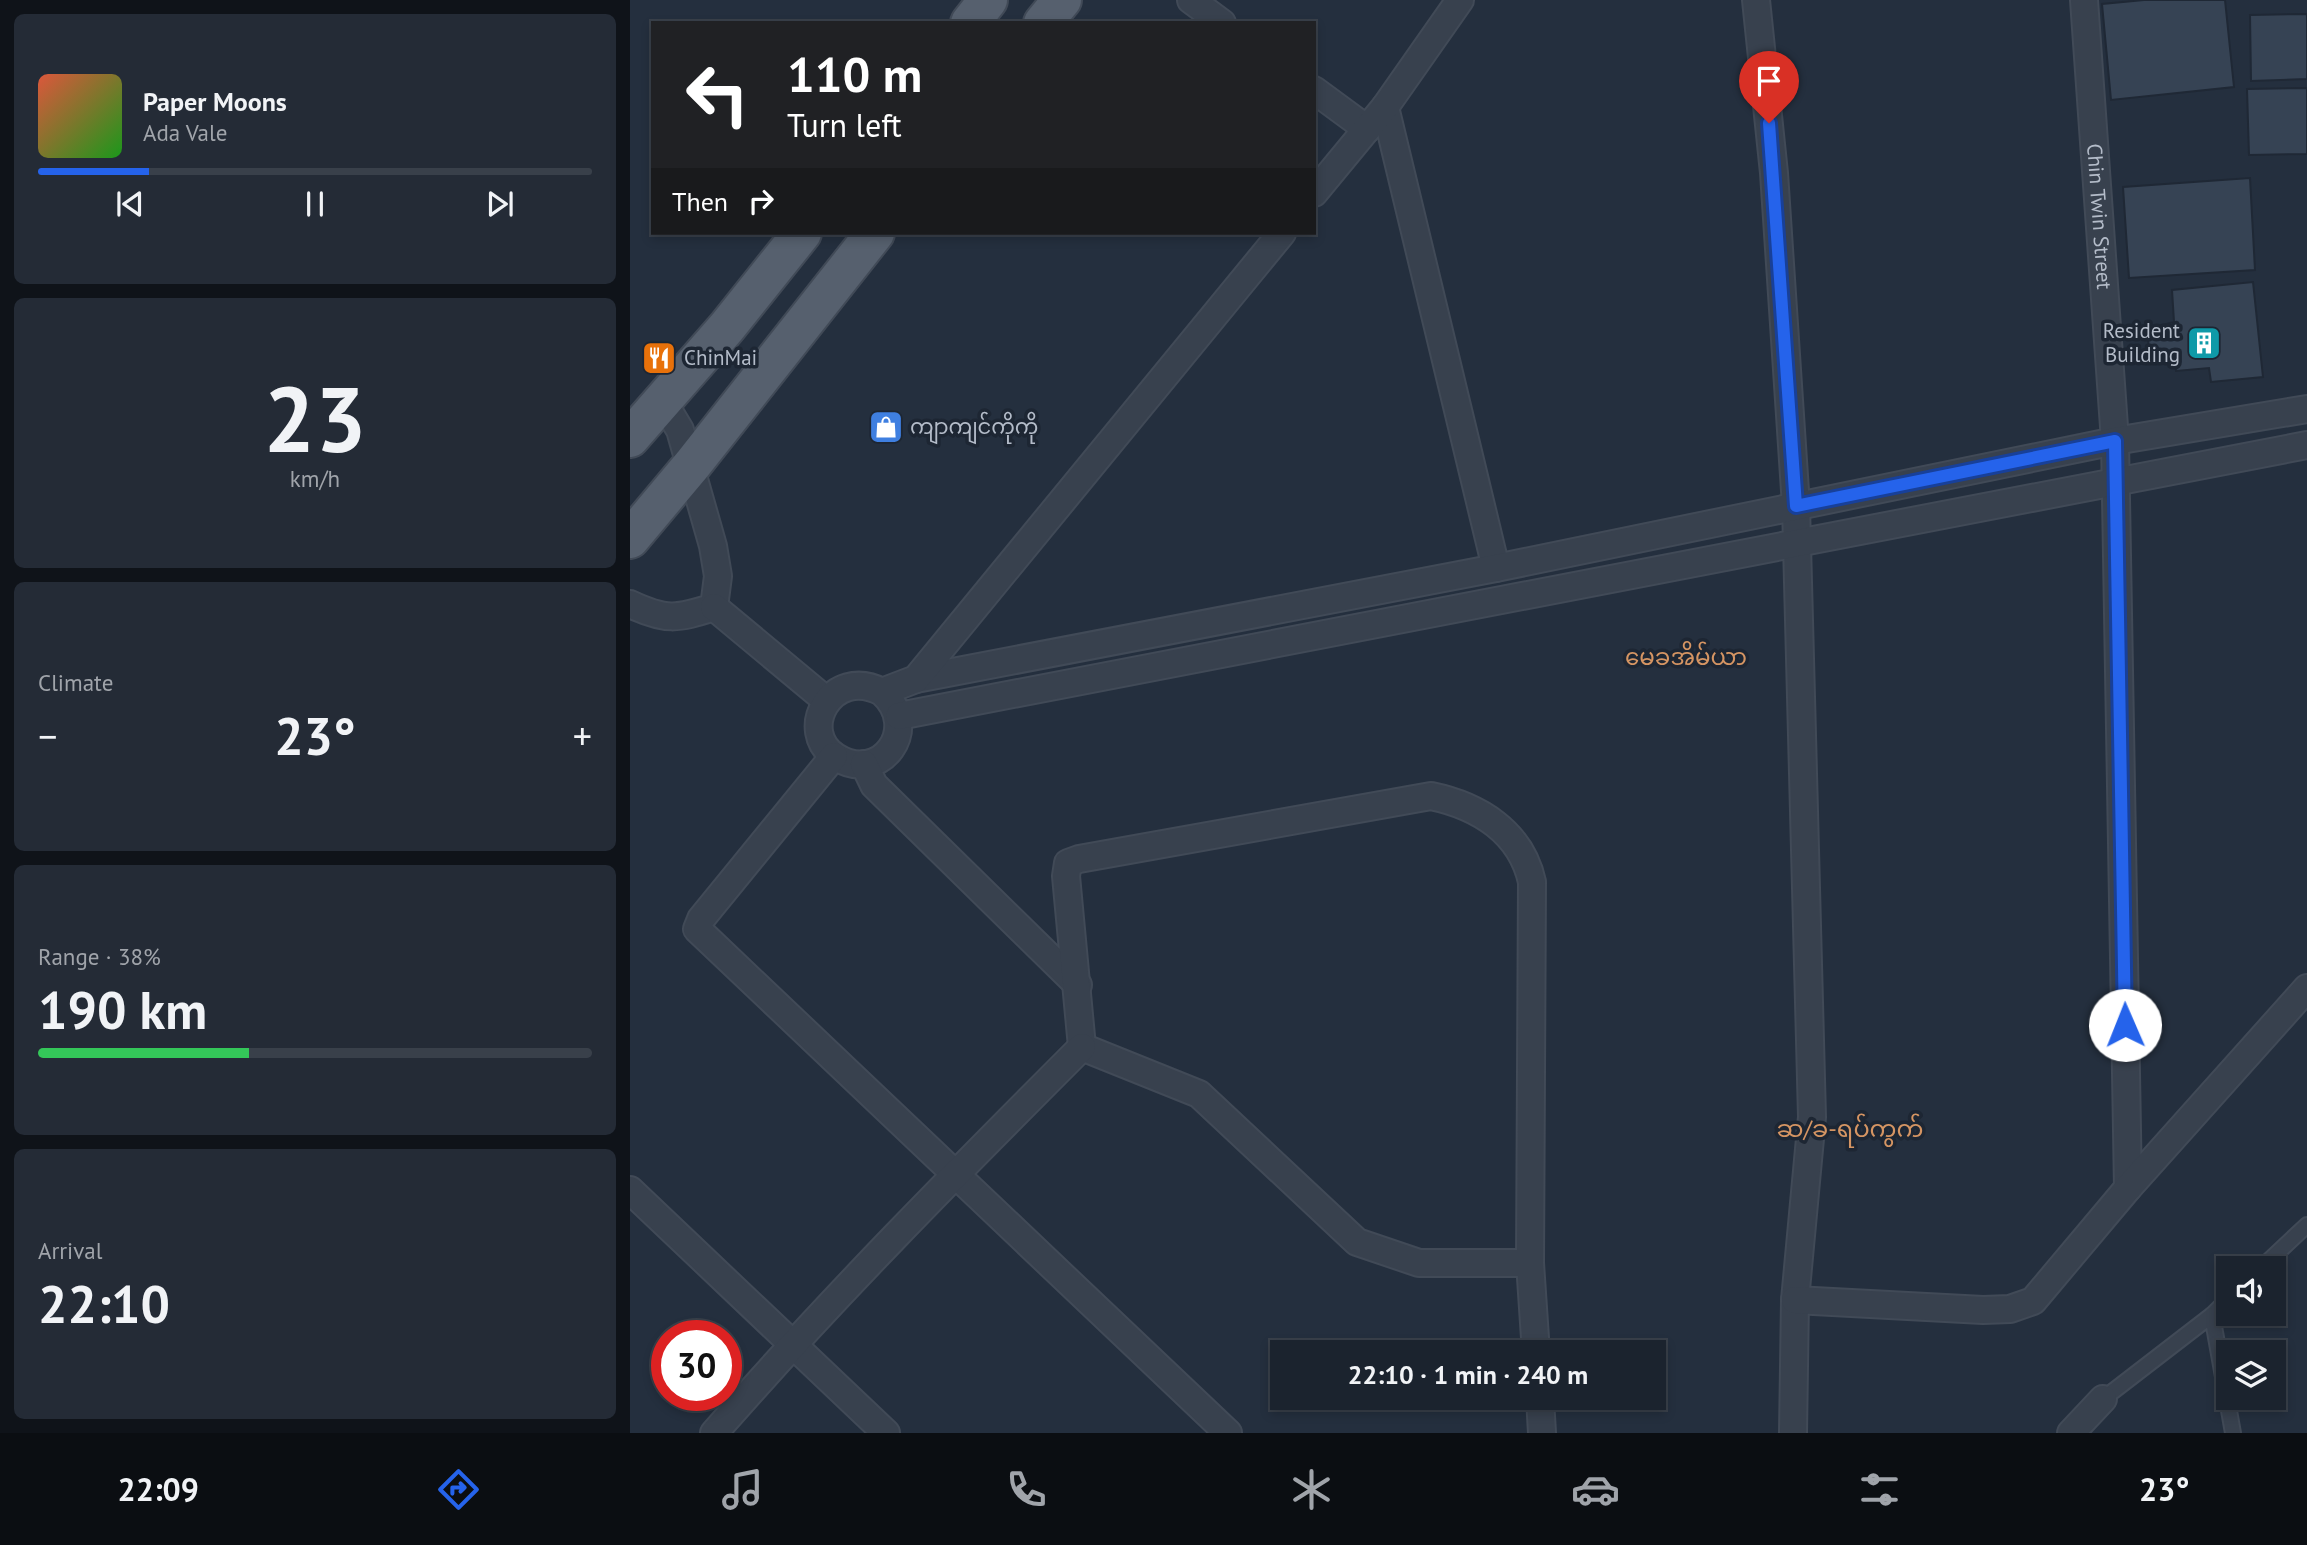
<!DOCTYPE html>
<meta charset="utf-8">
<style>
body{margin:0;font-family:"PT Sans","Noto Sans Myanmar",sans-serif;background:#242b36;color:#f1f3f6;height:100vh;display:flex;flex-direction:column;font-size:26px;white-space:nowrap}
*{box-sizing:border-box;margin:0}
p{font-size:23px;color:#a0a4aa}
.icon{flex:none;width:38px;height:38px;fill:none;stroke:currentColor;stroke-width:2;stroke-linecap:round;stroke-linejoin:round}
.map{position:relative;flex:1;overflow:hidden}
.panel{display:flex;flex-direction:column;gap:14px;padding:14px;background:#0f1319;width:630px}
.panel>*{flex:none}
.guide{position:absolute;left:21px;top:21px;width:665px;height:214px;border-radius:0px;box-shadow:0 4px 10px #0003,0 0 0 2px #39404a;background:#202124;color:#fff;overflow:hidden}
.buttons{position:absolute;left:1586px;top:1256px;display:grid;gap:14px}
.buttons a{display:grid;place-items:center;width:70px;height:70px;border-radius:0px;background:#1b232e;box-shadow:0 4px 10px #0003,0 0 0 2px #39404a;font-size:35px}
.speed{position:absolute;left:21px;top:1320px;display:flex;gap:14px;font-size:35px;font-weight:700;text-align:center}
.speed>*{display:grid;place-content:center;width:91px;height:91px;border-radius:50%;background:#1b232e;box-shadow:0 4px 10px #0003,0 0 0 2px #39404a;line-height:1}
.speed .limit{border:10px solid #d22;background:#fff;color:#111}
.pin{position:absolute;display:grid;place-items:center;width:60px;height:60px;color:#fff;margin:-72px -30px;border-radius:50% 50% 50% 0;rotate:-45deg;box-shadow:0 0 7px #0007}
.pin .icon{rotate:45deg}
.me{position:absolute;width:77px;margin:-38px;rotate:359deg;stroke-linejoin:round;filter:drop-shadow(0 0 5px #0008)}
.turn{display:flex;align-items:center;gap:24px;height:147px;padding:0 21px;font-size:32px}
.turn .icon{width:91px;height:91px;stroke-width:2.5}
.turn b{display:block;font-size:49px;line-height:60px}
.then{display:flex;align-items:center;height:66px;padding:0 21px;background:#0003;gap:14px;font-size:26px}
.big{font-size:52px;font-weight:600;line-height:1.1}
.panel .widget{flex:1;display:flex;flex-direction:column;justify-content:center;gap:10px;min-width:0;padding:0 24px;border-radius:10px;background:#242b36}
.panel .dial{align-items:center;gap:0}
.dial b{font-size:91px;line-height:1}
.song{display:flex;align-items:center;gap:21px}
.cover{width:84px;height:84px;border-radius:10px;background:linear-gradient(135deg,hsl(10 70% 55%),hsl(120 70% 35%))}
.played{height:7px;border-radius:4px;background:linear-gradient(90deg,#2563eb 20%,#39404a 20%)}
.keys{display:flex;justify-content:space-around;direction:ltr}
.heat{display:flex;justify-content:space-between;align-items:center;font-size:38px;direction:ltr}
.charge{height:10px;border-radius:5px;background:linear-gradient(90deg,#34c759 38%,#39404a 0)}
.trip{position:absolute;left:640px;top:1340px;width:396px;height:70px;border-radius:0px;background:#1b232e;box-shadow:0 4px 10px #0003,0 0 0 2px #39404a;font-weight:600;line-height:70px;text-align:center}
.tab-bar{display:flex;height:112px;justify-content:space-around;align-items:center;background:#0b0e12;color:#a0a4aa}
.tab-bar .icon{width:49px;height:49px}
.tab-bar .current{color:#2563eb}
.tab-bar b{font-size:32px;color:#f1f3f6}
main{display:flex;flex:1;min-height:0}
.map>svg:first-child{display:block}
.building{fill:#364354;stroke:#1f2835;stroke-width:2}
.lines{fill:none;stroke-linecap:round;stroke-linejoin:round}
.service-casing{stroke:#414a57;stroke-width:18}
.minor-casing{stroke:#414a57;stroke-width:30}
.primary-casing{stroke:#414a57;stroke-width:42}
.service{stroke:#38414e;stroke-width:14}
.minor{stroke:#38414e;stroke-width:26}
.primary{stroke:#56606e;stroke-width:38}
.route-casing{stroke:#184099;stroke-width:18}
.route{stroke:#2563eb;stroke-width:12}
.labels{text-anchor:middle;stroke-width:7;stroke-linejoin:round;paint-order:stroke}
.street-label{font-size:21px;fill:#b4bcc9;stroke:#1d2633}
.poi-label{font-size:21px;fill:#b4bcc9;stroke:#1d2633;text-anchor:start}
.neighbourhood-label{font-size:23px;fill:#d59563;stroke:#1d2633}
.quarter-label{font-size:24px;fill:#d59563;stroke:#1d2633}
</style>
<main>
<section class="panel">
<div class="widget">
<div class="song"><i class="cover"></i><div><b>Paper Moons</b><p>Ada Vale</p></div></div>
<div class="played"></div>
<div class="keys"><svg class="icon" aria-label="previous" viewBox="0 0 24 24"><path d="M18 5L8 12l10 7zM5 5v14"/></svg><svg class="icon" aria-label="pause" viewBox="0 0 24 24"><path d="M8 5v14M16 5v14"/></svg><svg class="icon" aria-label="next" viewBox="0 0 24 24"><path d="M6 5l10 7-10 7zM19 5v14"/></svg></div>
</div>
<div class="widget dial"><b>23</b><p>km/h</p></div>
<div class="widget"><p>Climate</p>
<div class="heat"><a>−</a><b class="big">23°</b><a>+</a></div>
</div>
<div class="widget"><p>Range · 38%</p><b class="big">190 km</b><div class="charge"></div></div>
<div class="widget"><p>Arrival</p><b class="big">22:10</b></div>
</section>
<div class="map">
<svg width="1677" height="1433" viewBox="0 0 1677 1433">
<rect width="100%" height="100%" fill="#242f3e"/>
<g class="building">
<path d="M1514,0H1595L1604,87L1481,100L1472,4Z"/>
<path d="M1677,14V79L1621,81L1620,15Z"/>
<path d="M1677,88V154L1619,155L1617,89Z"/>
<path d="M1620,178L1625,270L1499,278L1493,187Z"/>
<path d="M1623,282L1633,377L1581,382L1579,368L1546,371L1544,357L1520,359L1517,329L1544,322L1542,290Z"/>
</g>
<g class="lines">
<g class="service-casing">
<g id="service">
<path d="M1630,1269L1677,1225"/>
<path d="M1582,1315L1598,1299"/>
<path d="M1473,1399L1582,1315L1603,1433"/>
</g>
</g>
<g class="minor-casing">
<g id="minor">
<path d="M561,0L592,23"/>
<path d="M1126,0L1144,173L1166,506L1182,1117L1165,1300L1163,1433"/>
<path id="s1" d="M1454,0L1485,441L1498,1188"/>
<path d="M684,90L737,129"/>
<path d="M755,107L866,568"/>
<path d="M684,193L755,107L830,0"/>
<path d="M0,604C36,621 47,619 84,607L88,576L83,546L50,430L32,400"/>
<path d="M84,607L197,701"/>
<path d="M286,679L866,568L1485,441L1677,409"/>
<path d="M252,692C292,728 251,785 206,757C166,732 201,665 252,692L286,679L652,233"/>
<path d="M269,716L1677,445"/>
<path d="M204,756L71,919L67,929L598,1433"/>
<path d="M234,764L244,785L448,985"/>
<path d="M0,1190L256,1433"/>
<path d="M900,1263H789L727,1242L569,1094L452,1047L436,876L438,863L449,859L801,796C849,806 891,832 902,882L900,1263L906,1353"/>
<path d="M1165,1300L1353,1310L1380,1309L1403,1301L1498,1188L1677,988"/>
<path d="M910,1398L912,1433"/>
<path d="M84,1433C201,1299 326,1173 452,1047"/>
<path d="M1441,1433L1473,1399"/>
</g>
</g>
<g class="primary-casing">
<g id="primary">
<path d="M340,23L358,0"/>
<path d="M413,23L432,0"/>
<path d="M0,438L97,327L172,233"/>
<path d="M0,539L62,465L245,233"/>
</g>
</g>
<use href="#service" class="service"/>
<use href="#minor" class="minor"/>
<use href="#primary" class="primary"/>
</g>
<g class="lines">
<g class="route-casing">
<path id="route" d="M1139,123L1166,506L1485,441L1495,1025"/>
</g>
<use href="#route" class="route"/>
</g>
<defs>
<g id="building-square" transform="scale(1.75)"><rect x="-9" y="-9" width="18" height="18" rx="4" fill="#0f9aa8" stroke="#1d2633"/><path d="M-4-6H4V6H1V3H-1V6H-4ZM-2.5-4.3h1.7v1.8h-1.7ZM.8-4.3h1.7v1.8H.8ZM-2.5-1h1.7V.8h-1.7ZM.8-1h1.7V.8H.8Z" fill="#fff"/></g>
<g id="restaurant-square" transform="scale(1.75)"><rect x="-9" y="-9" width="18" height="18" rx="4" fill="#e8710a" stroke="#1d2633"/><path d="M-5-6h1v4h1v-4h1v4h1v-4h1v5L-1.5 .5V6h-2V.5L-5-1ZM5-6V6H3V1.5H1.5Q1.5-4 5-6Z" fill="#fff"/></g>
<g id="shop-square" transform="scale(1.75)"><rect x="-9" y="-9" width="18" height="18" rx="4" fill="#3f7fe0" stroke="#1d2633"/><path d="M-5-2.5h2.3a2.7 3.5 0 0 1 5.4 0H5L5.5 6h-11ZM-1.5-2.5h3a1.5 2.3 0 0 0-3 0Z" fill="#fff"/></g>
</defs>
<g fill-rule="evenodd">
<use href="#building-square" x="1574" y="343"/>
<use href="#restaurant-square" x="29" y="358"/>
<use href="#shop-square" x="256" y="427"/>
</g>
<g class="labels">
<g class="street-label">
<text dy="7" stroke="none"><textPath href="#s1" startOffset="217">Chin Twin Street</textPath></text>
</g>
<g class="poi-label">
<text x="1550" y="338" text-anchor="end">Resident<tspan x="1550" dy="24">Building</tspan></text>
<text x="54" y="365">ChinMai</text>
<text x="280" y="434">ကျာကျင်ကိုကို</text>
</g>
<g class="neighbourhood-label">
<text x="1056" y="665">မေခအိမ်ယာ</text>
</g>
<g class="quarter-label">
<text x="1220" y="1137">ဆ/ခ-ရပ်ကွက်</text>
</g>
</g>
</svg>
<div class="buttons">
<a><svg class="icon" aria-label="sound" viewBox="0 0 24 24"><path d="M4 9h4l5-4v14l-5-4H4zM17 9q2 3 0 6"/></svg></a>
<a><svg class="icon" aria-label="layers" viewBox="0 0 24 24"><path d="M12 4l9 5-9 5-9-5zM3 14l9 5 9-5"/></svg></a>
</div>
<div class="speed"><div class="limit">30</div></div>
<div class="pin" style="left:1139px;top:123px;background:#d93025"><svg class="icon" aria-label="arrive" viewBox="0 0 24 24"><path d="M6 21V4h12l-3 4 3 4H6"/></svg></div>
<svg class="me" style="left:1495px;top:1025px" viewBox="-20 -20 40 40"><circle r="19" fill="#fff"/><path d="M0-13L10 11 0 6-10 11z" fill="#2563eb"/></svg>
<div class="trip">22:10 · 1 min · 240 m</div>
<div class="guide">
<div class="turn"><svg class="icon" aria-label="left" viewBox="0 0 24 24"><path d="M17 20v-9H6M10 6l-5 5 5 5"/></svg><div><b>110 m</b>Turn left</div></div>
<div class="then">Then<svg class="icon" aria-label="right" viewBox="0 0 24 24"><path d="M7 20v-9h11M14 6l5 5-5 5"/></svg></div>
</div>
</div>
</main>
<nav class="tab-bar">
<b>22:09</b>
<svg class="icon current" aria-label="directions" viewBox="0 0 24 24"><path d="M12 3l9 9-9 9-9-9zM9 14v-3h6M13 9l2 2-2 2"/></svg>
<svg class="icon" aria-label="music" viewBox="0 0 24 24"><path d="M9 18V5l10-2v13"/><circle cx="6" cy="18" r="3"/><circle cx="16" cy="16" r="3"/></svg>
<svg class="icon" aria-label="phone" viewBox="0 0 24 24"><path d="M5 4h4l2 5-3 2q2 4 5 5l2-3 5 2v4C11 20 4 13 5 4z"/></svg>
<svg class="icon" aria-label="climate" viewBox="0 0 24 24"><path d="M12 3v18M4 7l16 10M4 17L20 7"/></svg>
<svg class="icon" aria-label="car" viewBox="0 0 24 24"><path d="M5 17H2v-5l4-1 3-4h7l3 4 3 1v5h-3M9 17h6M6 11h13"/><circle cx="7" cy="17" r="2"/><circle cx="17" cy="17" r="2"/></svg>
<svg class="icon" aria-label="filters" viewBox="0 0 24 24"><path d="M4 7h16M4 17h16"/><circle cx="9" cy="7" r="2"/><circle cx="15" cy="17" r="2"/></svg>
<b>23°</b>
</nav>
